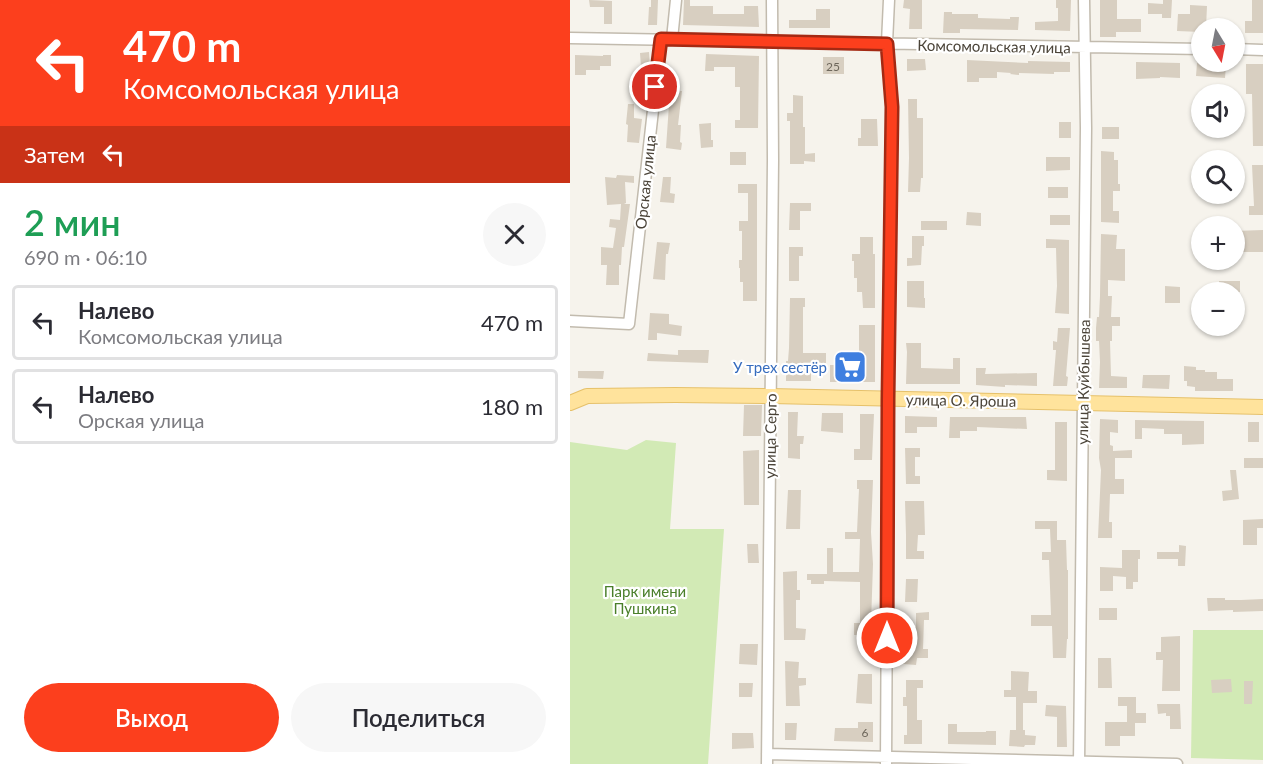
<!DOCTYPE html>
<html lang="ru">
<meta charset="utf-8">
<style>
:root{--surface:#fff;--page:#f7f7f7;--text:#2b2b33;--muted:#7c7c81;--line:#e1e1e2;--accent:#fc3f1d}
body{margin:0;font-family:Lato,sans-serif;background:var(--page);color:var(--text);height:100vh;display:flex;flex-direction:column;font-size:22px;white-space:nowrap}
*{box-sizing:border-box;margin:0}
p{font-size:20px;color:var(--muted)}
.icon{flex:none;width:33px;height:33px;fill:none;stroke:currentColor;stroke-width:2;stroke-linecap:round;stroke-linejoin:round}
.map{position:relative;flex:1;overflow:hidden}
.side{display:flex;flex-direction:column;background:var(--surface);width:570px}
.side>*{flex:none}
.hud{background:#fc3f1d;color:#fff;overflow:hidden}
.needle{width:39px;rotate:170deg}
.buttons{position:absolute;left:621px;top:18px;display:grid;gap:12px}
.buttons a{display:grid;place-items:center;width:54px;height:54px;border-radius:50%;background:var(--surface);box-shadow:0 2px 4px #0004;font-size:30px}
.pin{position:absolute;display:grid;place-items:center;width:51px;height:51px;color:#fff;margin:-26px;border:3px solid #fff;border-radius:50%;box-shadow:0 2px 6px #0007}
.me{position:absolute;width:66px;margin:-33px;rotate:0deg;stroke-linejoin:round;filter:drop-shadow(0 0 4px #0008)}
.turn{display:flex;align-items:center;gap:21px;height:126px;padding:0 24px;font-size:27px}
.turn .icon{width:78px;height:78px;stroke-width:2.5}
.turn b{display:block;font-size:42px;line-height:51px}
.then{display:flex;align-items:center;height:57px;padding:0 24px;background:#0003;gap:12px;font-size:22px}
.round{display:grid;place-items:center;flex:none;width:63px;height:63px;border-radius:32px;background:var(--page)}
.head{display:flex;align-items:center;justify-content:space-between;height:102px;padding:0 24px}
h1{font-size:36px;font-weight:600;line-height:45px;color:#1e9e55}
.cta{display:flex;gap:12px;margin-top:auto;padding:12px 24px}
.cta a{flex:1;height:69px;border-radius:36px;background:var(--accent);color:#fff;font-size:24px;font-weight:600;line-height:69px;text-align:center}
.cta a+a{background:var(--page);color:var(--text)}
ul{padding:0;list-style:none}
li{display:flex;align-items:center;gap:18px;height:75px;margin:0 12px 9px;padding:0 12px;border:3px solid var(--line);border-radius:6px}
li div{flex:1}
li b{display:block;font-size:22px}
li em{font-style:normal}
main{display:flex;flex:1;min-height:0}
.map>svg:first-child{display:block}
.green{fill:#d2eab5}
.building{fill:#d8cfc1}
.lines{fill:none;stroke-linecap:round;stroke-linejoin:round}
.minor-casing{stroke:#c2bbae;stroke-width:13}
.major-casing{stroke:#e6c16a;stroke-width:16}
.minor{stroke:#fff;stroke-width:10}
.major{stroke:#ffe39c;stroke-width:14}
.route-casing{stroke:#a42913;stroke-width:15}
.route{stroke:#fc3f1d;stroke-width:10}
.labels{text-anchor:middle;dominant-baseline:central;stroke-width:4.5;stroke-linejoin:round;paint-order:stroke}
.number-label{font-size:12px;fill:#6e675b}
.street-label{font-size:15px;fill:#4b4439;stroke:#fff}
.shop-label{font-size:15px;fill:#366cbe;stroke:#fff;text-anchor:end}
.park-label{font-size:15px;fill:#4a7f2a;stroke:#fff}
</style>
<main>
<section class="side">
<div class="hud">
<div class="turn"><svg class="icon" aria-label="left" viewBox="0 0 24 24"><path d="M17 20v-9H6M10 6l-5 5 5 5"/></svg><div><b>470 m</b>Комсомольская улица</div></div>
<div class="then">Затем<svg class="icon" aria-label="left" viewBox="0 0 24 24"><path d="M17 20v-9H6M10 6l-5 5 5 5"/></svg></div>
</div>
<div class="head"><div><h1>2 мин</h1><p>690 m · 06:10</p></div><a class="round"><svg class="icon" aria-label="close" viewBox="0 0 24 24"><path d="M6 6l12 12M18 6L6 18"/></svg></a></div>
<ul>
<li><svg class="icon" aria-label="left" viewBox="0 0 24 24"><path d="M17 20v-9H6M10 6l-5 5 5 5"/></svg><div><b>Налево</b><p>Комсомольская улица</p></div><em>470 m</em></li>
<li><svg class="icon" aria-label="left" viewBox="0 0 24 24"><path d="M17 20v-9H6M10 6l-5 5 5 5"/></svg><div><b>Налево</b><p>Орская улица</p></div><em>180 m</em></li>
</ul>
<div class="cta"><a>Выход</a><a>Поделиться</a></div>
</section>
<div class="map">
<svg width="693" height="764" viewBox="0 0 693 764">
<rect width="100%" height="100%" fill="#f6f3ec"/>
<path class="green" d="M76,440l30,3 -6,86h54l-16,235h-138v-322l57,8z
M623,630h70v130l-72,-2z"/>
<path class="building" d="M19,0l23,1v23h-8v-17h-14z
M81,0h7l-1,25h-9l1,-18h2z
M114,0h6v6h23v8h31v-8h14l1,21 -76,-2z
M334,0h18v29h-13l1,-20 -7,-1z
M486,0h15l-1,31 -35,-1v-8l23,-1v-13h-2z
M530,0h17v19h24v13h-25v5h-16z
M593,0h9l-1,18h-9v-4h-14v-11l15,1z
M682,0h11v33h-18v-12h7z
M620,5l17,1 -1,22h-5v4l-24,-1 1,-17h12z
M246,9h14v19h-41v-8h27z
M374,12h8v2h26v4l32,1v-2h9l-1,13 -58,-1v4h-17z
M79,52l1,14h-2v16h-6l-2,-29z
M136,54l53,2 -1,72h-23v-8h5v-33h-5v-20h-21v4h-9z
M5,55l28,1v-1h8v11h-11v4h-14v5h-11z
M253,57h21v17h-21z
M337,59h18l1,11 -19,1z
M397,60l61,3v-2l42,1v10h-16v2l-35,-1v2l-9,-1 1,-1 -14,-1v6h-18v4h-12z
M566,62l44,1v15l-20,-1v1l-24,1z
M627,63l29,2 -1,13 -29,-2z
M676,64h17v82h-10l-1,-52h-6z
M100,90l12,1 -4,34h3l-1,17 2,1 -1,7 -15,-2z
M223,95l10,1v31h2v27l10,-1v9l-11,-1v3h-14v-43h-3v-8h6z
M338,99h9v19h6v60h-2l-1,14h-12l1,-34z
M58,104h6v14l8,1 -3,24 -12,-1 1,-17 -2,-1z
M291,119h16l1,27h-20v-8h3z
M489,122h12v16h-12z
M141,123v17h2v7l-12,1 -2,-24z
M532,127h17v12h-17z
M531,151l13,1v8h4v24h2v7h-7v20h6v12l-18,-1z
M160,152h16v13h-16z
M476,157h24v13l-24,1z
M682,165h11v50h-14v-9h5z
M47,175l17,1v7l-9,-1 1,21 -2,1h6l-6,43h-2l-1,18h-2v20h-13l1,-20h-6v-18l12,1 3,-20 -7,-1 1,-8 10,1 1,-16 -14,1 -2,-28 11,1z
M93,177h8l-1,16 5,1 -1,9 -14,-1z
M168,184h19v117h-14v-19h-3v-14h-1v-8h3v-29h-3v-10h9v-28h-10z
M478,187h20v11h-20z
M220,203h21v8h-11v19h-11z
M397,212l14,1v13l-15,-1z
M480,215h20v10h-20z
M351,221h26v9h-26z
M693,230v22h-29v-21z
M531,234l16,1 -1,14h9v32l-17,-1v16h4l-1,21h9v9h-8v15h-2l1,35 16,1v11h-28l1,-26 -1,-21h-3v-13l1,-11h2l1,-21z
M342,236h12v10h-2l-1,19 -14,1v-8h5z
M290,237h13v17h2v54h-12l-1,-16h-5v-14h-3v-17h-2v-7h8z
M476,239l23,1v74l-14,-1 2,-27 -1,-38h-10z
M87,242l13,1 -2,11h-2l-1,26 -12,-1z
M219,247h14v9h-4v25h-10z
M337,281h17v17h1v10l-18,-1z
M649,281h21v11h-21z
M595,286l15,1v16h-15z
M220,298h15v9h-2v46h23v10l-15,1v17h-25v-20h2l1,-13z
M80,313l19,1v10l13,2 -1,10 -24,-3v7h-9z
M289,325h16v57h-45v-17h15v-12h14z
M488,328h12l-4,48 2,1 -1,9h-14l3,-36h-3v-9l4,1z
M336,343h15v25l32,1v-11h7v26h-54l1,-32z
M108,350h31l-1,13 -61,-2 1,-8 30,2z
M614,366l12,1v3h9v2h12v7h16v12h-38v-4l-8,-1v-5h-3z
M406,368h10l-1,6 52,-1v13l-32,-1v2l-29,-2z
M8,371h26l-1,8 -25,-1z
M573,375h27l-1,14 -27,-1z
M174,405h18l-1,31h-18z
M218,412h10l-1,24h7l-1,8h-3v15l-12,-1z
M252,413h21v20l-22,-2z
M290,414h14l-2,46h-18v-11h6z
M335,416l32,1v10h-20v6h-12z
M380,417h76l1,12 -50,-2v4h-17v7h-11z
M530,419l18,1v13l-8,-1v13l3,1v5l19,-1v8h-17v21h9v15h-14l-1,28h3v16h-14l3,-68 -2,-12z
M565,420l69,1v23l-22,1v-11h-18v-5l-22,-1v11h-7z
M485,422h12v59l-20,-1v-10h8z
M678,422h11v20h-11z
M335,448h15v9h-5v19h5v8h-14z
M189,450v55h-15l-1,-54z
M674,458h19v10h-19z
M660,470h6l3,29 -16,2 -1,-10 10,-1z
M287,480h16l-2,52 2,32 -2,59 1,12h-18v-12h6v-41l-36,-1v3h-13v-4h-4v-6h20v-26h6v24h26l1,-33h-15v-7h12l2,-43h-2z
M218,490h13l-1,39h-14z
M335,501h19l1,34h-7l-1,16h7v8h-18v-24z
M693,519v9h-6v17h-14v-25z
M465,521h22v19h9l1,30h1v69h-1l-1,19h-13l-1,-32h-21v-11h20l-2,-55h-7v-8h9l-1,-23h-15z
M177,544h11l1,19h-11z
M609,545l7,1 -1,20h-7v-7h-21v-7h22z
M552,550h18v9h-2v23h-5v7h-7v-12l-13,-1v15h-13v-24l22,1z
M227,571v19h3v10h-4v28l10,1 -1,11h-21l-1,-68z
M336,579h12l-1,23h-12z
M637,598h18v2h16l22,-1v12l-30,1v-2l-25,1z
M529,608h18v12h-18z
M359,612v8h-5l-1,29h5v9h-11l-1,7 -13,-1 1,-38 12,1v-14z
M610,636v55h-18l1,-31h-7v-8h5v-15z
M170,644h18l-1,21 -18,-1z
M528,658h13l1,30h-14z
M215,661l14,1 -1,16h8v7l-7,1 1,20h-14z
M441,671l18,1 -1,19h9v12h-14v27h2v5l11,1 -1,9h-10l-1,2 -15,-1 1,-16h6v-33h-12v-7h7z
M288,674h14v30l-16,-1z
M661,679l1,13 -20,1 -1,-13z
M336,680h17v8h-6v32h5v24h-18v-9h3v-29h-4v-9h3z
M674,681h9l-1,23h-8z
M169,683h14l-1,14h-13z
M548,697h18v16h10v10h-11v13h-15v10h-15v-24h22v-16h-9z
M587,704h23l1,25h-11v-13h-4v-3l-8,1z
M476,705l20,1 1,41h-10v-30l-12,-1z
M288,722h15v20l-39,-1 1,-13h23z
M215,723h12l-1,17h-11z
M378,724h9v8h29v-1h10v14l-48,-1z
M162,733h21l1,15 -22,1z"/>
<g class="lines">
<g class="minor-casing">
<path id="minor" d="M0,38l632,11
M102,39l4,-39
M664,49l29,1
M0,321l59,3 32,-285
M197,754l410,10
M197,764l6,-604 -1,-160
M316,764l2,-365 4,-292 -5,-64 2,-43
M509,764l7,-636 -2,-128"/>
</g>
<g class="major-casing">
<path id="major" d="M0,403l17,-7 88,-1 96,1 492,11"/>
</g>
<use href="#minor" class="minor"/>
<use href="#major" class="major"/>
</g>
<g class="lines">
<g class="route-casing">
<path id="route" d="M85,87l6,-48 226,5 5,63 -4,292 -1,239"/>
</g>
<use href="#route" class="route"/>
</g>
<defs>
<g id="supermarket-square" transform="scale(1.725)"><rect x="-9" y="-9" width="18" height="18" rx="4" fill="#3f7fe0" stroke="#fff"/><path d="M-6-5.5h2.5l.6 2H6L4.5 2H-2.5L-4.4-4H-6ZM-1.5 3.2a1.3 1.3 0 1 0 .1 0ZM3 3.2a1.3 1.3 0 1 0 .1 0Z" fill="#fff"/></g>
</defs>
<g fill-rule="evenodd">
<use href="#supermarket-square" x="280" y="367"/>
</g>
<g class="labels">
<g class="number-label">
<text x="263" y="66">25</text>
<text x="295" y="732">6</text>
</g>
<g class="street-label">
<text transform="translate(424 46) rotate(1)">Комсомольская улица</text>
<text transform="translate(75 182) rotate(-84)">Орская улица</text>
<text transform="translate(513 382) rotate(-89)">улица Куйбышева</text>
<text transform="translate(391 400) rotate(1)">улица О. Яроша</text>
<text transform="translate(200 436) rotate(-89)">улица Серго</text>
</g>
<g class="shop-label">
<text x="257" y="367">У трех сестёр</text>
</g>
<g class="park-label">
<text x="75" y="591">Парк имени<tspan x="75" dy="17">Пушкина</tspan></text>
</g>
</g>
</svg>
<div class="buttons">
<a><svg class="needle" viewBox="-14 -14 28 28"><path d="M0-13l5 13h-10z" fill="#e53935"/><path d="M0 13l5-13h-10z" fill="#7c7c81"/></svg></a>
<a><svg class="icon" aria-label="sound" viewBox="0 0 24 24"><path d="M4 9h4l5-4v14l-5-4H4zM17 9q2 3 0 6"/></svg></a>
<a><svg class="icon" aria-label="search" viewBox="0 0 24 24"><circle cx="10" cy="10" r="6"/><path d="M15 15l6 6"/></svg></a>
<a>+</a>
<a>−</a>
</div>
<div class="pin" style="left:85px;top:87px;background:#d93025"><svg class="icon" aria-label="arrive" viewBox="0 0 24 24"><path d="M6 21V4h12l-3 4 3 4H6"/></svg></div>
<svg class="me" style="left:317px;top:638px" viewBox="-20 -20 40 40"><circle r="17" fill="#fc3f1d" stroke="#fff" stroke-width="3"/><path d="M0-11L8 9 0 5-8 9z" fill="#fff"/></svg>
</div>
</main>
